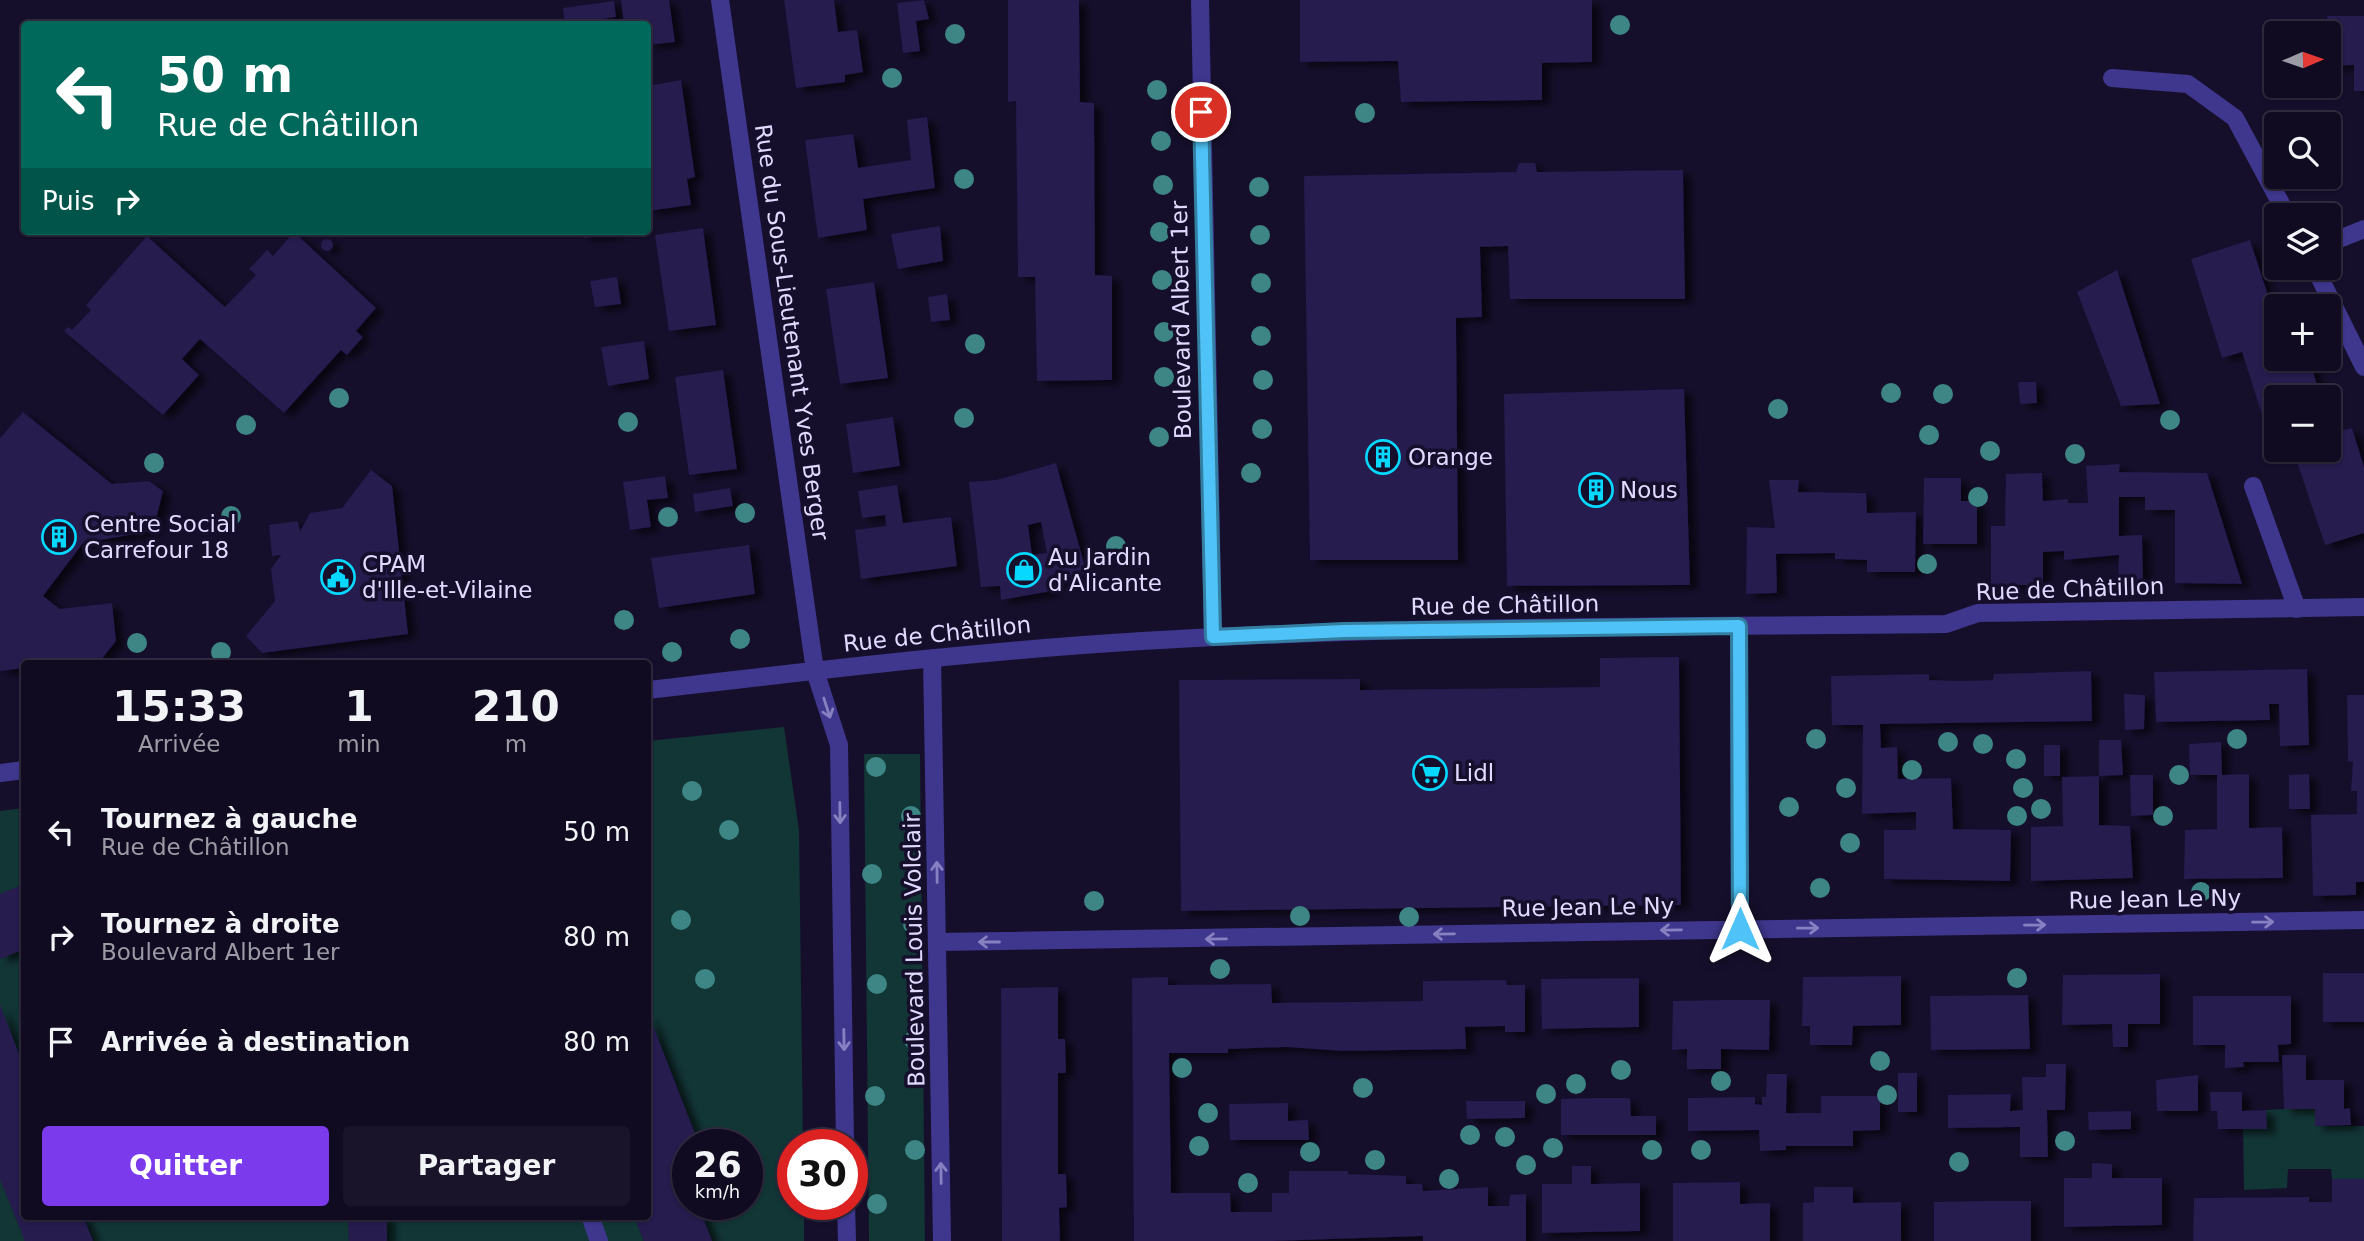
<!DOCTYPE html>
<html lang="fr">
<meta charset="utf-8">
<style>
:root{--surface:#100b21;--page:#19142a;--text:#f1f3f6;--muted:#9c9ba5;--line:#302b3f;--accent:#7c3aed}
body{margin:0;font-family:"DejaVu Sans",sans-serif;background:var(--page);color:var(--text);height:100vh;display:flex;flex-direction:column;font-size:26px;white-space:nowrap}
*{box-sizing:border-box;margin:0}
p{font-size:23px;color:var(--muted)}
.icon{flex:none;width:38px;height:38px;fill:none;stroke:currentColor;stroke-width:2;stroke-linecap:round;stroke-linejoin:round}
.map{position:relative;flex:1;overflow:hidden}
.details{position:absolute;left:21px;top:660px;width:630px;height:560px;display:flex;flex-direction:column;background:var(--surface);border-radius:7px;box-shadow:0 2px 5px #0004,0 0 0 2px var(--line)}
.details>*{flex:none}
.hud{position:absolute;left:21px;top:21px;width:630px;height:214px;border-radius:7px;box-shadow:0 2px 5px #0004,0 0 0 2px var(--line);background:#00695c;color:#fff;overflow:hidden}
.needle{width:46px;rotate:88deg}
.controls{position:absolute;left:2264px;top:21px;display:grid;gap:14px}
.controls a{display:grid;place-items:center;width:77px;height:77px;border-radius:7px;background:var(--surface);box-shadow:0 2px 5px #0004,0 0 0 2px var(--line);font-size:35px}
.speed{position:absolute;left:672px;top:1129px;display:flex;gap:14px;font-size:35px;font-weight:700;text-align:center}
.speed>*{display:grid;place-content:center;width:91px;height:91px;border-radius:50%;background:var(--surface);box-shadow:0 2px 5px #0004,0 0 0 2px var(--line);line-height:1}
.speed small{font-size:18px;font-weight:400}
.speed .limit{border:10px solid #d22;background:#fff;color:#111}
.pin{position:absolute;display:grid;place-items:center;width:60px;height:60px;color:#fff;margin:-30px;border:4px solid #fff;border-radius:50%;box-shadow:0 2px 7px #0007}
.me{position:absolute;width:77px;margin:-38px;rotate:0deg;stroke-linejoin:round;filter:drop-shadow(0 0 5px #0008)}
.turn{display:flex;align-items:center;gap:24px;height:147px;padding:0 21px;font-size:32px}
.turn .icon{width:91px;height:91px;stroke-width:2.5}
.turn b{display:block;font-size:49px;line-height:60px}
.then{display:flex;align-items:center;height:66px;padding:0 21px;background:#0003;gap:14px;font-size:26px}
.eta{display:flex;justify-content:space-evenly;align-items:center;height:119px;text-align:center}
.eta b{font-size:42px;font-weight:700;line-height:49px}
.primary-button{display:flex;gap:14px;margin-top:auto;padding:14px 21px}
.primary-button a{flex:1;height:80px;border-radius:7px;background:var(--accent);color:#fff;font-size:28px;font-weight:700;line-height:80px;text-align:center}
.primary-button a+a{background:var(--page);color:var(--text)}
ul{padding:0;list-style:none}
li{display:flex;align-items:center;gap:21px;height:105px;padding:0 21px}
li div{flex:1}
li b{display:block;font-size:26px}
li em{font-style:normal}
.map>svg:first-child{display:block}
.green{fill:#123536;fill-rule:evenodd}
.building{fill:#271a4e;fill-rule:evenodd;filter:url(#shadow)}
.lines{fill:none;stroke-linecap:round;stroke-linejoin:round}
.minor{stroke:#3f378e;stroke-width:18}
.tree{fill:#3d8685}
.oneway{stroke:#8780c1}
.route-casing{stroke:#337fa1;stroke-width:18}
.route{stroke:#4fc3f7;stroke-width:12}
.labels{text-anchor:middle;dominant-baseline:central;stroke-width:7;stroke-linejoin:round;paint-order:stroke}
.street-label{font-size:23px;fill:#e0daff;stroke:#160f2c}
.poi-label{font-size:23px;fill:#e0daff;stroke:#160f2c;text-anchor:start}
</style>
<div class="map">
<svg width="2364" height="1241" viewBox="0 0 2364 1241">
<defs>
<filter id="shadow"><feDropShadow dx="8" dy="4.5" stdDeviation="3.5" flood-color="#0009"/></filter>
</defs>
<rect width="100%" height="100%" fill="#160f2c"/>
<path class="green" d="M784,727l15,103 4,314h-10v60h11v37h-804v-430l24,-3v408h624v-475zM688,1144h59v60h-59z
M864,754h56l5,487h-56z
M2284,1109h31v17h49v53h-32l-1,-10h-43l-1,19 -43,2 -1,-61h23v-19z"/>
<path class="building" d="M621,0h48l6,42 -27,3v-21h-24z
M784,0h50l4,32 19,-2 6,42 -18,3v7l-49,6z
M924,0l5,19 -13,2 4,30 -17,2 -6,-50z
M1008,0h71l1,102 14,1 1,172 17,1v104l-75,1 -2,-104h-17l-2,-176 -8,1z
M1300,0h292v62l-50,1v37l-141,2 -3,-41 -98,1z
M614,1l2,16 -51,7 -2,-16z
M2327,16h37v75h-10v-26l-25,1z
M681,80l14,97 -8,2 4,26 -43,6v-125z
M927,117l8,71 -72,11 4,31 -49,8 -13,-98 48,-6 5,34 53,-8 -4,-40z
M1519,163h16l2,9 146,-2 2,129h-175l-2,-53 -28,1 2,70 -26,1 2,242h-148l-6,-384 212,-4z
M940,226l3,35 -45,8 -7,-35z
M703,228l13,97 -47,6 -14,-96z
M582,231h34l1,3 -33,4z
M294,232l82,76 -20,23 7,6 -16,18 -6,-5 -57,63 -84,-74 -18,20 17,16 -36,40 -99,-84 4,-4 4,3 19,-20 -5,-5 61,-69 78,71 31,-32 -7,-6 18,-19 6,6z
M321 245a6 6 0 1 1 12 0a6 6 0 1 1-12 0Z
M2250,240l27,83v36h32l12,38h-44v54l-3,1 -32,-100 -20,6 -31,-99z
M2117,270l43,134 -39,2 -44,-114z
M617,277l4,27 -26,3 -5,-26z
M874,282l14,96 -48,6 -14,-95z
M947,294l3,26 -19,2 -3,-25z
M644,341l5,38 -41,7 -7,-39z
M723,370l14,99 -48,6 -14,-98z
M2018,382h18l1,21 -17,1z
M1684,389l6,196 -183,1 -3,-192z
M23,412l89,72 37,-3 14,10 -10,40 -70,12 -40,53 17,13 52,-6 4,38 -15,19 -77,3v5l-24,3v-233z
M893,417l7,49 -47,7 -7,-49z
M2329,423l4,10 19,-5 12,39v66l-39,12 -32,-95h36z
M1056,463l31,111 -36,8 1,9 -51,9 -1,-14 -19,1 -12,-105 27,-2zM1041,522l6,31 -15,2 -4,-30z
M2120,464l-1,8 88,1 35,111 -67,-1v-73h-30v-13h-26v39l23,-1 1,48h-25l1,-28 -55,5v-9l-21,1v33h-52v-59h14l1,-52 36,-1 1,28 25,-2v4h20l-2,-37z
M371,470l21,16 16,148 -146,19 -16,-17 29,-35 -4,-32 10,-14 -9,1 -3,-31 29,-4 2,10 10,-18 32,-5z
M665,476l3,22 -21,2 4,27 -21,3 -7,-48z
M1924,478h37v23h16v43h-54z
M1769,480h30l-1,12 68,1 1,20 49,-1 -1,60h-48v-12l-32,-1v-6l-59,1 1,39 -31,1 1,-67 28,1z
M897,485l6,38 48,-6 6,49 -96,13 -6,-49 31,-4 -1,-11 -23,3 -4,-27z
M730,488l3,18 -38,6 -2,-18z
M749,545l6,49 -96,14 -8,-50z
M1679,657l2,248 -500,6 -2,-231 181,-1v11l240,-3v-29z
M2307,669l2,76 -29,1 -1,-42h-10l1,16 -114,2 -2,-50z
M2091,671l1,50 -212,3 1,24 16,-1 1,32 53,-1 2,51 58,1 -1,51 -126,-2v-49h32v-18l-54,2 1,-89h-31l-1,-49 98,-2v6l32,1 32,-1 1,-6z
M2124,694l21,1 -1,34 -19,1z
M2347,695h17v187h-8v13l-43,1 -2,-81 46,-1v-23h-6l2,-29 -5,-1z
M2099,740h22l2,35 -24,1v49l31,1 3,52 -102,3v-54l32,-1 -1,-49 37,-1z
M2221,742l1,33 27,-1v54l33,-1 1,51 -99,1 1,-49 32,-1v-54h-27l-1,-31z
M2044,745h16v31h-16z
M2309,774l1,35h-21v-34z
M2130,775h23v40l-22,1z
M24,884v65l-24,10v-65z
M2323,973h41v49h-41z
M2160,974v50h-32v23h-15l-1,-23 -50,1 1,-50z
M1901,976v49l-48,1 -1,19h-42v-19h-8l1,-49z
M1168,977v8l103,-1 1,19 151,-2v-20l83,-1 1,5h18v47h-20v-6l-40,1 1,22 -123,2 -56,-4 -59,2v4h-59l2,140h59l1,19h41v-19h17v-22h59v3l58,2v8h16l1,7 65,-4v19h21l1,-11 16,-1v47h-103v-5l-150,5h-139l-2,-263z
M1639,978v49l-97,2 -1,-50z
M1058,987v52h7l1,34h-8v101h8l1,33 -8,1 1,33h-58l-1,-253z
M2028,995l2,54 -99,1 -1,-54z
M2193,996h98v48l-13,1 1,17h-36l1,5 -19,1v-23h-32z
M1722,1000h48l-1,50 -48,-1v20h-34v-20l-15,1 1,-49z
M0,1005l24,62v149h59l10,25h-68l-25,-62z
M648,1013l51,131h-11v60h10l14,37h-68l-10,-25h14z
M2282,1055h24v25h38v29l6,-1 1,17 -36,1v-17h-31z
M2046,1064h20l-1,46h-18l1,47h-28v-30l-72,1v-33l63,-1 -1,17 13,-1 -1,-33h24z
M1898,1073h19v39h-19z
M1767,1074h20l-1,39h35v-17h59v34l-27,1v15h-67v4l-26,1 -1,-21 -71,1v-33l67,-1v7l7,1v-8h4z
M2198,1075v36h-41l-1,-31z
M2210,1092h32v19l24,-1 1,19h-49l-1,-18h-6z
M1592,1098h38l1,18h25v19h-95v-36z
M1466,1101h59v17l-58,1z
M1288,1103v18l20,-1 1,20h-79l-1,-36z
M2131,1111v18l-42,1 -1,-18z
M2092,1163l20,1v14h50v47l-98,2v-49h28z
M1572,1166h19v18l49,-1v48l-98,2v-49h30z
M2332,1179h32v62h-171l1,-43 115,-1v5h23z
M1740,1182v22l30,-1v38h-97v-58z
M1814,1187h39v16l48,-1v39h-98v-38l11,-1z
M1982,1201h49v40h-97v-39z
M348,1216h39v25h-38z"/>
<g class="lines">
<path class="minor" d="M720,0l95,671 24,74 6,399
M1200,0l13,637
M2112,78l76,6 47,34 52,97
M2329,243l35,-14
M2315,268l49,99
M2253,486l44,123
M1739,626l1,303
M932,658l10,583
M648,690c164,-19 329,-39 494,-49 268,-16 536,-14 804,-17l32,-11 386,-6
M0,773l24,-3
M938,942l1426,-22
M846,1204l1,37
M590,1216l9,25"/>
</g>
<g class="tree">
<circle cx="1620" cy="25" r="10"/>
<circle cx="955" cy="34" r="10"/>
<circle cx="892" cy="78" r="10"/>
<circle cx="1157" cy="90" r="10"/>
<circle cx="1365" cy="113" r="10"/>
<circle cx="1161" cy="141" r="10"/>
<circle cx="964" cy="179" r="10"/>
<circle cx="1163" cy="185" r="10"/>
<circle cx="1259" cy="187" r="10"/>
<circle cx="1160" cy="232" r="10"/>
<circle cx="1260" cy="235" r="10"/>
<circle cx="1162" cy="280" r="10"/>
<circle cx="1261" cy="283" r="10"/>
<circle cx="1164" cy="332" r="10"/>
<circle cx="1261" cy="336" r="10"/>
<circle cx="975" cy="344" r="10"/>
<circle cx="1164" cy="377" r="10"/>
<circle cx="1263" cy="380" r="10"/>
<circle cx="1891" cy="393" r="10"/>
<circle cx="1943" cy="394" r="10"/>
<circle cx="339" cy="398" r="10"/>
<circle cx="1778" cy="409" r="10"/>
<circle cx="964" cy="418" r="10"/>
<circle cx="2170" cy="420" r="10"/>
<circle cx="628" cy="422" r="10"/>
<circle cx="246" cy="425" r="10"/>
<circle cx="1262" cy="429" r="10"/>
<circle cx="1929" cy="435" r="10"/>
<circle cx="1159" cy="437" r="10"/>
<circle cx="1990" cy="451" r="10"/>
<circle cx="2075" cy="454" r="10"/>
<circle cx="154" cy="463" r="10"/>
<circle cx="1251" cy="473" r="10"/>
<circle cx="1978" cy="497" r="10"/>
<circle cx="745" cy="513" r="10"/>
<circle cx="231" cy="516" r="10"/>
<circle cx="668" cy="517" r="10"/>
<circle cx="1116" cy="546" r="10"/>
<circle cx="1927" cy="564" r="10"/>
<circle cx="624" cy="620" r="10"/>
<circle cx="740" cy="639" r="10"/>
<circle cx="137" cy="643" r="10"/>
<circle cx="221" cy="652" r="10"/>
<circle cx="672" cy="652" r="10"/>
<circle cx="1816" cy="739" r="10"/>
<circle cx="2237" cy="739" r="10"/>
<circle cx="1948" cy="742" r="10"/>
<circle cx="1983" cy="744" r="10"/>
<circle cx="2016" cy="759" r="10"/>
<circle cx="876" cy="767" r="10"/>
<circle cx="1912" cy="770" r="10"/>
<circle cx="2179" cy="775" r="10"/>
<circle cx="1846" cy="788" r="10"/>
<circle cx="2023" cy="788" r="10"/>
<circle cx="692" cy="791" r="10"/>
<circle cx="1789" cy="807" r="10"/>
<circle cx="2041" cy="809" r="10"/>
<circle cx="911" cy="816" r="10"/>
<circle cx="2017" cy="816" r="10"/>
<circle cx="2163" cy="816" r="10"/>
<circle cx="729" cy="830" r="10"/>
<circle cx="1850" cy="843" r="10"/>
<circle cx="872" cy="874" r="10"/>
<circle cx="1820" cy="888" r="10"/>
<circle cx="2201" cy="892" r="10"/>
<circle cx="1094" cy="901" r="10"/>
<circle cx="1300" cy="916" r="10"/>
<circle cx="1409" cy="917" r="10"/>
<circle cx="681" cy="920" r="10"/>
<circle cx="913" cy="924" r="10"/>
<circle cx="1220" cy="969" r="10"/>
<circle cx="2017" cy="978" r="10"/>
<circle cx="705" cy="979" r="10"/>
<circle cx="877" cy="984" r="10"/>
<circle cx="914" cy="1040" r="10"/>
<circle cx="1880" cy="1061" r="10"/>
<circle cx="1182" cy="1068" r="10"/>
<circle cx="1621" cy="1070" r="10"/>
<circle cx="1721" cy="1081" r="10"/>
<circle cx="1576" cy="1084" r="10"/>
<circle cx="1363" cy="1088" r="10"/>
<circle cx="1546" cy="1094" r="10"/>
<circle cx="1887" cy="1095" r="10"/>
<circle cx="875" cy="1096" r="10"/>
<circle cx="1208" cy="1113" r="10"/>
<circle cx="1470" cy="1135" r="10"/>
<circle cx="1505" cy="1137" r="10"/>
<circle cx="2065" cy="1141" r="10"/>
<circle cx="1199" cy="1146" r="10"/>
<circle cx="1553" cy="1148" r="10"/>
<circle cx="915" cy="1150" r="10"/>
<circle cx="1652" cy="1150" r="10"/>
<circle cx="1701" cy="1150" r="10"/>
<circle cx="1310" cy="1152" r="10"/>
<circle cx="1375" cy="1160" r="10"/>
<circle cx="1959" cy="1162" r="10"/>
<circle cx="1526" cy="1165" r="10"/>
<circle cx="1449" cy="1179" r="10"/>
<circle cx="1248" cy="1183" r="10"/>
<circle cx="877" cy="1204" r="10"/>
</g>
<defs><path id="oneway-shaft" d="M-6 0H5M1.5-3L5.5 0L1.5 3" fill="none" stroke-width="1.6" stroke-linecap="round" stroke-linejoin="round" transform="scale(1.75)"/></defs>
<g class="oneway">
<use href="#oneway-shaft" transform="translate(827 708) rotate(72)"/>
<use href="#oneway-shaft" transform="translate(840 813) rotate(89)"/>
<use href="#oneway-shaft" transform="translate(937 872) rotate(-91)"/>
<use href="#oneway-shaft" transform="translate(2263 922) rotate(-1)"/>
<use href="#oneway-shaft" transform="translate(2035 925) rotate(-1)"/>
<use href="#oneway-shaft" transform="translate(1808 928) rotate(-1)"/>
<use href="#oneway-shaft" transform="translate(1671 930) rotate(179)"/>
<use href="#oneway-shaft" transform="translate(1444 934) rotate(179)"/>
<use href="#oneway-shaft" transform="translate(1216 939) rotate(179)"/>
<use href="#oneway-shaft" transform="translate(989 942) rotate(180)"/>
<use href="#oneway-shaft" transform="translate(844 1040) rotate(89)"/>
<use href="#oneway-shaft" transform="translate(941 1173) rotate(-91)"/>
</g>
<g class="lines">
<g class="route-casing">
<path id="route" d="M1201,112l12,525 131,-6 395,-5 1,303"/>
</g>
<use href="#route" class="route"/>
</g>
<defs>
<g id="building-ring" transform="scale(1.75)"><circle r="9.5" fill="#160f2c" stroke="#06d8ff" stroke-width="1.5"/><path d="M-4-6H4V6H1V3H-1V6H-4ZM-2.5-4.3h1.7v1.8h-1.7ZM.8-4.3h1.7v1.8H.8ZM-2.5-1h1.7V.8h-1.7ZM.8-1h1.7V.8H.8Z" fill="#06d8ff"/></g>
<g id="shop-ring" transform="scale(1.75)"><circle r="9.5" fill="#160f2c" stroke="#06d8ff" stroke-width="1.5"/><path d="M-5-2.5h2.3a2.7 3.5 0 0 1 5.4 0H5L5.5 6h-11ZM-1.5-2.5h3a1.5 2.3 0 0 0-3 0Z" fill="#06d8ff"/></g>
<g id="civic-ring" transform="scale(1.75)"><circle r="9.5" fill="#160f2c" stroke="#06d8ff" stroke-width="1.5"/><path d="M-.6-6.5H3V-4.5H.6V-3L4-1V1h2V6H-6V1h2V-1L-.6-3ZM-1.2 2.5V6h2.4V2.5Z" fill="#06d8ff"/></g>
<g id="supermarket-ring" transform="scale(1.75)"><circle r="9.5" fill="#160f2c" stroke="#06d8ff" stroke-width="1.5"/><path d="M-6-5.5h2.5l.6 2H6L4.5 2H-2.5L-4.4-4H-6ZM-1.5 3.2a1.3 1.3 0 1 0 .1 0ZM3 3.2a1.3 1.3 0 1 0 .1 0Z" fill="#06d8ff"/></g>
</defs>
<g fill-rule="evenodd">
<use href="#building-ring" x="1383" y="457"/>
<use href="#building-ring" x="1596" y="490"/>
<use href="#building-ring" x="59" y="537"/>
<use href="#shop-ring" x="1024" y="570"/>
<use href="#civic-ring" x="338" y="577"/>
<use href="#supermarket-ring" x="1430" y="773"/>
</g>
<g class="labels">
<g class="street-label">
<text transform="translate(1181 320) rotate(-91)">Boulevard Albert 1er</text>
<text transform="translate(792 332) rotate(82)">Rue du Sous-Lieutenant Yves Berger</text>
<text transform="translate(2070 589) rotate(-2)">Rue de Châtillon</text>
<text transform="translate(1505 605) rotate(-1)">Rue de Châtillon</text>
<text transform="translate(937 634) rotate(-6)">Rue de Châtillon</text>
<text transform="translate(2155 899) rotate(-1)">Rue Jean Le Ny</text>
<text transform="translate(1588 907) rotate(-1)">Rue Jean Le Ny</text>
<text transform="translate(914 950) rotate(-91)">Boulevard Louis Volclair</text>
</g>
<g class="poi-label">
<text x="1408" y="457">Orange</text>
<text x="1620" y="490">Nous</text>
<text x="84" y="524">Centre Social<tspan x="84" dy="26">Carrefour 18</tspan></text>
<text x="1048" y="557">Au Jardin<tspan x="1048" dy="26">d'Alicante</tspan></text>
<text x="362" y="564">CPAM<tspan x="362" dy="26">d'Ille-et-Vilaine</tspan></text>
<text x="1454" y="773">Lidl</text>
</g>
</g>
</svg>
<div class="controls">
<a><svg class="needle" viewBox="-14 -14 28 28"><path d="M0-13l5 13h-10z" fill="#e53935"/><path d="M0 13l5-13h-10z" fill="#9c9ba5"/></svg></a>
<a><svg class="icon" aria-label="search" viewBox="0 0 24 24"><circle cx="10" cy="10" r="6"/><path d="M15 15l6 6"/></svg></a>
<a><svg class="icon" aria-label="layers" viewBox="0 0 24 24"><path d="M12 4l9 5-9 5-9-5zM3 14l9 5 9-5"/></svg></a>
<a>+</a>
<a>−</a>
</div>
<div class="speed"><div>26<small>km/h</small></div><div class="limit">30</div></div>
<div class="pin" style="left:1201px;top:112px;background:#d93025"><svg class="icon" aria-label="arrive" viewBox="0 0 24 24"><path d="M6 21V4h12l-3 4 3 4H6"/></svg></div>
<svg class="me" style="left:1740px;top:929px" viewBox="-20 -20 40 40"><path d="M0-17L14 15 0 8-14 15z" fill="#4fc3f7" stroke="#fff" stroke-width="4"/></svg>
<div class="hud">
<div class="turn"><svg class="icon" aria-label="left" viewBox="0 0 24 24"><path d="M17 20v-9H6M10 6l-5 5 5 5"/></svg><div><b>50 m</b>Rue de Châtillon</div></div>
<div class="then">Puis<svg class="icon" aria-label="right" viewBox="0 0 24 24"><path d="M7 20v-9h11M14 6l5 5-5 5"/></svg></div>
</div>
<section class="details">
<div class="eta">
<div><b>15:33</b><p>Arrivée</p></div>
<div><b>1</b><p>min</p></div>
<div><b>210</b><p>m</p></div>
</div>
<ul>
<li><svg class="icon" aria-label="left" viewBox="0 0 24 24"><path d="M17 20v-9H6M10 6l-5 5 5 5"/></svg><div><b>Tournez à gauche</b><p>Rue de Châtillon</p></div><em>50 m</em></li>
<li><svg class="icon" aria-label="right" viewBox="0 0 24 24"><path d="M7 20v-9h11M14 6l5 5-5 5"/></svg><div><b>Tournez à droite</b><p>Boulevard Albert 1er</p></div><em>80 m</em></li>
<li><svg class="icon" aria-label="arrive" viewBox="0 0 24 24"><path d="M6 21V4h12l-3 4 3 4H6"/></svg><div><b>Arrivée à destination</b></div><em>80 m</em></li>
</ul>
<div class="primary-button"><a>Quitter</a><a>Partager</a></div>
</section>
</div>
